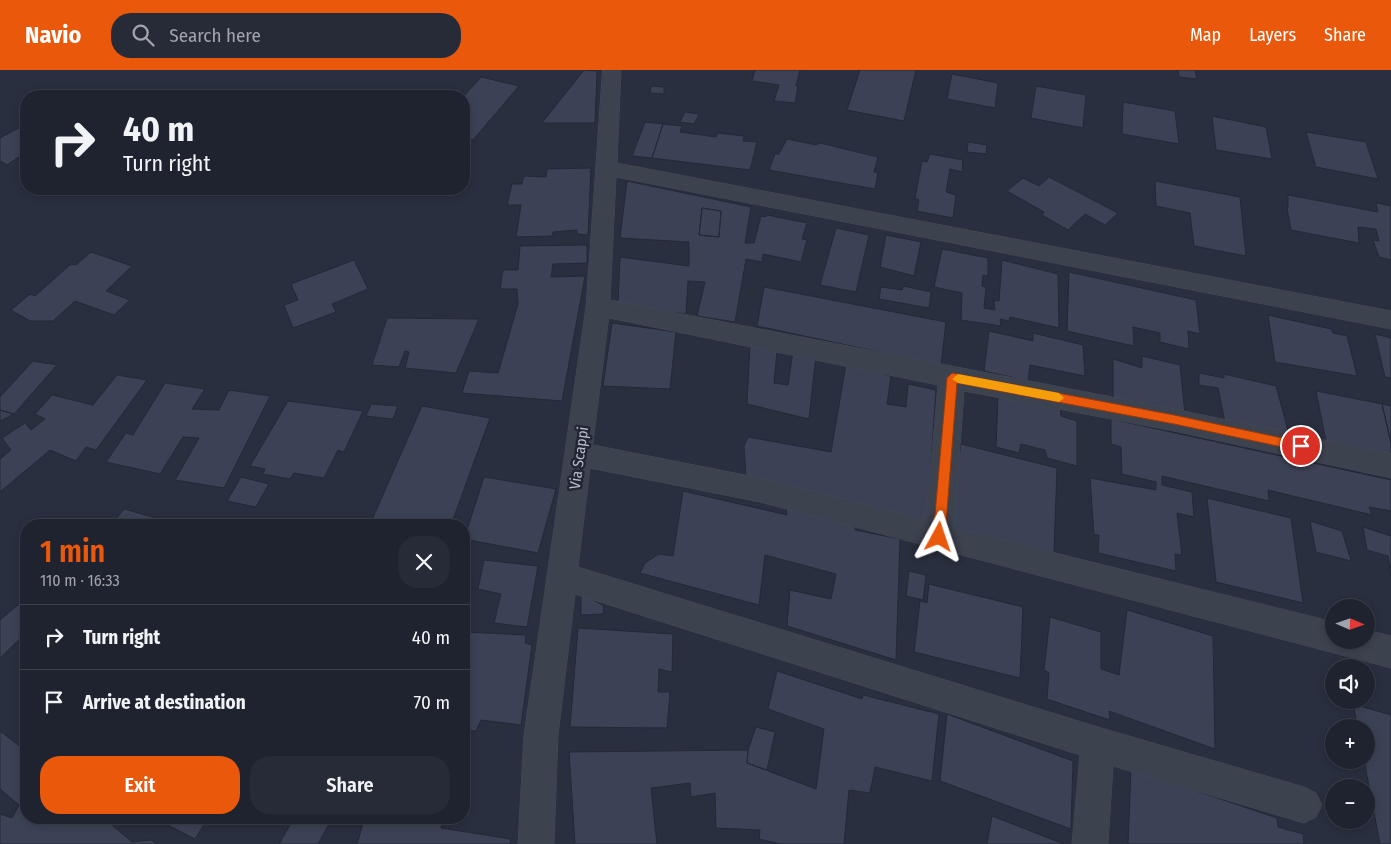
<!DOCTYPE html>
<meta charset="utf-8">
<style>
:root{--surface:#1f232f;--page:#272b37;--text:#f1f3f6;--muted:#a1a4aa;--line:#3c404b;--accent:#ea580c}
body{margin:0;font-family:"Fira Sans Condensed",sans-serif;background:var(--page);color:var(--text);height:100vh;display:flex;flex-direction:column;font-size:19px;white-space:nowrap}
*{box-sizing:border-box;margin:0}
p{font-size:16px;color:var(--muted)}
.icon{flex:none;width:28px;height:28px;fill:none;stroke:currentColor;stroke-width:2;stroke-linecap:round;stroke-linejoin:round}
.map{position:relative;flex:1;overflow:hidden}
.side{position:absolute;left:20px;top:449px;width:450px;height:305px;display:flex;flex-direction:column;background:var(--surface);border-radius:20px;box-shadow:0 2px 8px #0003,0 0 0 1px var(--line)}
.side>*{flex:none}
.top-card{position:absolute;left:20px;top:20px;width:450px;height:105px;border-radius:20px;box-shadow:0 2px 8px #0003,0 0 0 1px var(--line);background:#1f232f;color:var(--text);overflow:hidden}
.needle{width:32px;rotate:92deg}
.tools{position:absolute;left:1325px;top:529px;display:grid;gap:10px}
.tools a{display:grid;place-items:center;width:50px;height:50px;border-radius:50%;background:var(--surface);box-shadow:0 2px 8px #0003,0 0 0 1px var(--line);font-size:25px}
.pin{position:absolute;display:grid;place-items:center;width:42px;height:42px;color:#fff;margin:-21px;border:2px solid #fff;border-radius:50%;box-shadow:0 1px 5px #0007}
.me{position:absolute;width:55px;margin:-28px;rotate:5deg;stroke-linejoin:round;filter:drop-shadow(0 0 4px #0008)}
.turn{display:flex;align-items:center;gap:18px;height:105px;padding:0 20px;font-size:22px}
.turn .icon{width:65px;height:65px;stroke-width:2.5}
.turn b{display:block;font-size:35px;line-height:42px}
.round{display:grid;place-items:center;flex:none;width:52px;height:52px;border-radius:20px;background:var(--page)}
.overview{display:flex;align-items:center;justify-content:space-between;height:85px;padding:0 20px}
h1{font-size:30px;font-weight:600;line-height:38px;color:var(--accent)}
.primary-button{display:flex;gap:10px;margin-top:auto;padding:10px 20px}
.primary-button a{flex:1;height:58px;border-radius:20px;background:var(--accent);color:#fff;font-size:20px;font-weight:600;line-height:58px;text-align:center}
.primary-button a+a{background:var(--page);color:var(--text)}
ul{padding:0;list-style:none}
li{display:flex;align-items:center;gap:15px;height:65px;padding:0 20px;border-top:1px solid var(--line)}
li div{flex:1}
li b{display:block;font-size:19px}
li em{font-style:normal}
header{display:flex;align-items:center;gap:30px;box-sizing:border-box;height:70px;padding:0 25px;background:var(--accent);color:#fff}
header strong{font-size:24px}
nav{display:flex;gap:28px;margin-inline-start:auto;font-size:18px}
.search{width:350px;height:45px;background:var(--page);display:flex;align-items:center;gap:12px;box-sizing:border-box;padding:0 18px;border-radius:20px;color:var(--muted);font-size:19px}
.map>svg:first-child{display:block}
.building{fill:#3c4255;stroke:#242837;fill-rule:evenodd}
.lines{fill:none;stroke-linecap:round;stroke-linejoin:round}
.minor-casing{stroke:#474a59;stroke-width:1}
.minor{fill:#3d424f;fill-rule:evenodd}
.route{fill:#ea580c;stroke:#983908}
.slow{fill:#f59e0b}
.labels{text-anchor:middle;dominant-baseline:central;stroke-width:5;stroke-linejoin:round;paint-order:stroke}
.street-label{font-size:15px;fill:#babdca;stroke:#222635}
</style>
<header>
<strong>Navio</strong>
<div class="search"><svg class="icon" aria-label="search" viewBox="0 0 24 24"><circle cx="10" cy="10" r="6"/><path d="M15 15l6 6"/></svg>Search here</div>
<nav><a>Map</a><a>Layers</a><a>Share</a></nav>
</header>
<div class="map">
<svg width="1391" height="774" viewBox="0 0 1391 774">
<rect width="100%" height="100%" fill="#292f3f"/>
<path class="building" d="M584,0l13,1 -2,52h-53z
M755,0h45l-4,16h2l-3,17 -21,-2 5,-16 -27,-4z
M860,0h56l-12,51 -57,-11z
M1178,0h17l2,9 -18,-2z
M952,4l46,9 -3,25 -48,-9z
M481,7l38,9 -46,54 -9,-3v-41z
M651,16l13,1v7l-14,-1z
M1036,16l50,9 -3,33 -52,-10z
M1123,32l52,9 4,33 -57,-10z
M685,42l14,2 -5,10 -14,-2z
M1212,46l54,11 6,32 -56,-9z
M645,52l18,2 -11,34 -20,-2z
M26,54v28l-19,13 -7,-4v-23z
M663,54l19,2 -2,6 36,5 2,-4 26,3 -1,5 14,1 -7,28 -98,-12z
M1306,62l60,10 12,37 -62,-12z
M787,69l29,6 4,-2 58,14 -4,15 4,1 -3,16 -106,-19 6,-16h4z
M968,72l19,3 -1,9 -19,-2z
M930,84l33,6 -1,12 -12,-3 -4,23 10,3 -3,23 -36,-7 2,-11 -4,-2 7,-37 5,1z
M591,98l-3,67 -11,-1v-4l-24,2 -1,4 -36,1 5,-32h-14l5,-21h10l2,-8 22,1 1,-8z
M1049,107l69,36 -13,12 -20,-11 -17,16 -26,-15 2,-3 -37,-21 16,-13 16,8z
M627,111l124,26 -6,36h9l7,-27 5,1 1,-2 40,8 -5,16 5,1 -6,22 -38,-8 -1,8 -16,-3 -11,63 -38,-6 8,-34 -17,-1 -2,33 -68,-10 2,-47 69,9v-24l-69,-4zM702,138l19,3 -2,26 -20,-2z
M1155,111l85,16 6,59 -52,-10 -4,-33 -34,-7z
M1288,125l90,17 -2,-9 15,3v54l-12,-3 -6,-17 6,1 -3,-12 -18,-2 1,16 -68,-13 -4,-22h1z
M702,138l19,3 -2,26 -20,-2z
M836,158l33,7 -13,57 -36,-7z
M886,165l35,7 -7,34 -34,-9z
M587,175v18l-34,1 -2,13 34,-1 -23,125 -100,-8 7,-22 29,2 20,-69 -1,-15h-17l3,-19h15l2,-24z
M942,179l46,9v18l-5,-1 -1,11 4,1 -2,21 11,2 -1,-10 5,1 3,-41 56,14 1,54 -49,-11 -1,4 -9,-2 1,7 -40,-6 1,-27 -28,-6z
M91,182l41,14 -26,25 24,9 -16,15 -39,-14 -22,20h-23l-19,-11 19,-16 5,2 36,-32 5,1z
M354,190l14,29 -36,15 4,8 -43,16 -9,-23 14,-5 -7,-16z
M1069,202l127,28 4,34 -12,-3 1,18 -29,-7v-9l-27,-6 1,19 -67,-15z
M903,216l28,6 -2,16 -50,-9 2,-12 21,3z
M764,217l182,35 -5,43 -184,-39z
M1268,245l63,14 2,4 14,3 10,40 -82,-14z
M387,248l92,1 -23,54 -51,-5 4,-16 -4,-1 -6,16 -27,-2z
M612,253l64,9 -6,57 -67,-3z
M989,261l44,10v-8l50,12 2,31 -55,-11 -2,16 -44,-10z
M1375,264l16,4v40l-6,-1z
M750,275l27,6 -3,32 14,2 5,-34 23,4 -7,64 -62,-15z
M1142,286l38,9 5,49 -72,-16v-39l29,9z
M33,291l24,4 -43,49 -14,-4v-13z
M846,294l45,12 -4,28 19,3 2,-23 28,6 -9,131 -181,-41 -2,-34 4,-9 83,15z
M1199,303l25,5v-4l52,12 13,48 -64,-12 -7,-34 -19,-3z
M117,305l30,5 -51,70 -10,-3 -10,14 -26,-11 -50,42v-33l11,-9 -9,-12 23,-15 6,7 14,-11 -10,-5 17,-19 41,10z
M165,313l40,6 -13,20 27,1 10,-20 41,6 -46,92 -49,-8 24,-42 -16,-1 -23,37 -54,-12 20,-29 7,2z
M1316,321l66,13 9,39v12l-65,-14z
M998,326l62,13 1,7 16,5v45l-30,-8 -2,-8 -24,-6 -2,9 -23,-6z
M288,331l75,10 -19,41 -6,-2 -14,28 -30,-5 -4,6 -27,-5 2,-5 -15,-3z
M371,334l27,2 -5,13 -27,-3z
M1382,334l9,2v37z
M422,336l68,12 -39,107h-62l-18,-3z
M0,340l14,4 -14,7z
M1111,349l280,61v31l-22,-4 3,8 -104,-25 1,11 -107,-25v9l30,7 2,25 -17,-4 5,42 -7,-1 1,17 -78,-18 1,-18h-5l-4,-57 66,12v-8l-34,-8 -1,-27 -10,-3z
M961,374l96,24 -3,85 -105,-24z
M241,407l28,7 -13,23 -29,-6z
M484,407l72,12 -18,64 -74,-14z
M683,421l104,24 -1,-7 69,17v5l45,9 -4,121 -109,-34 3,-36 41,9 5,-25 -71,-19 -6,50 -119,-32 5,-10 14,-9 14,2z
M1207,428l84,20 12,85 -87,-21z
M124,439l57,16h-70z
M1310,451l32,10 9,30 -35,-9z
M1363,457l28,9v40l-3,-20 -21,-6z
M484,490l54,6 -11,61 -33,-4 7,-29 -23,-5z
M909,501l17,4 -3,25 -17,-4z
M929,514l94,23 -3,71 -106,-26 6,-51 7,2z
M581,523l23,13 -1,8 -22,1z
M26,528v35l-26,25v-38z
M1127,540l86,26 2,113 -106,-38 1,9 -63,-21 2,-26 -5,-3 6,-53 51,15v37l18,6z
M578,558l95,6 -1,38 -13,-3 -1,23h12l-3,36 -97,-1z
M466,562l60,3 -1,8 7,2 -11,80 -40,-5 -5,11 -12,-1v-85z
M777,601l85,28 1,-4 76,19 -7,67 -57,-14 -5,26 -21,-3 -5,54h-63l-22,-5 1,-9 -44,-2 -1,-35 -24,4 -1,-14 -39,5 6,56h-82l-6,-92 179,-2 -1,13 69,26 8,-60 -56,-20z
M1353,634l38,11v129h-11l-16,-84h2v-32h-8z
M947,644l126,47 -2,68 -131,-48z
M756,657l19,5 -8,38 -20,-7 1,-13z
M0,661l26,20v67h78l28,24 19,-2 6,4h-157v-30l12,4 7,-13 -19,-16z
M1131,699l146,49 1,9 25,7 1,10h-176z
M992,746l72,28h-77z
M154,748h54l-13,21z
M294,748h30l7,2 -13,24h-39z
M395,748h48l-2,10 70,11 -1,5h-153l7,-24 30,3z"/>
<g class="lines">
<g class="minor-casing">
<path id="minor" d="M603,0h18l-4,93 774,148v18l-775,-152 -6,123 564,109 217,45v24l-217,-47 -210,-40 -10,137 380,94v18h32v-10l25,6v32l-631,-166 -170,-34 -12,99 520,160 206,60 12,6 6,12 -6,12 -12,6 -191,-57 -5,78h-36l8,-89 -505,-161 -17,141 -4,109h-36l6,-109 62,-428zM609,248l329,67 -12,135 -166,-42 -167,-33z"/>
</g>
<use href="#minor" class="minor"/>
</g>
<path class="route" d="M952,303l222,42 127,27 4,1 1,3 -1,4 -4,1 -127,-27 -217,-41 -12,154 -1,4 -5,2 -4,-2 -2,-4 14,-159z"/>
<path class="slow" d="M958,304l101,19 5,5 -5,4 -101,-19 -6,-4z"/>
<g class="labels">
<g class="street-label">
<text transform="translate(579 388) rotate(-82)">Via Scappi</text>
</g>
</g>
</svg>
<div class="tools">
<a><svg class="needle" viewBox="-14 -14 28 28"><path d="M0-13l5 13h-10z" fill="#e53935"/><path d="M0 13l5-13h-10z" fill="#a1a4aa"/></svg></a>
<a><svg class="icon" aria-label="sound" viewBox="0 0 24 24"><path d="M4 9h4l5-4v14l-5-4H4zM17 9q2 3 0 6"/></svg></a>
<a>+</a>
<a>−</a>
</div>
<div class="pin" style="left:1301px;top:376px;background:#d93025"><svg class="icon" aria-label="arrive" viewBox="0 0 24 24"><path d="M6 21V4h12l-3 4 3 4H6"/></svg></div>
<svg class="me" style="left:939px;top:467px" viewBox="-20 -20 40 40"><path d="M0-17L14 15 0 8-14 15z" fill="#ea580c" stroke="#fff" stroke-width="4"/></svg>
<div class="top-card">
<div class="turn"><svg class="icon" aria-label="right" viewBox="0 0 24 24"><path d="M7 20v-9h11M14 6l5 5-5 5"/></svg><div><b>40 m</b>Turn right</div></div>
</div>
<section class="side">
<div class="overview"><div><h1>1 min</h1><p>110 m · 16:33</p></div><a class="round"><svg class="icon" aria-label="close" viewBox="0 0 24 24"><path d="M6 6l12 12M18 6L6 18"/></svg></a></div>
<ul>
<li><svg class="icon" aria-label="right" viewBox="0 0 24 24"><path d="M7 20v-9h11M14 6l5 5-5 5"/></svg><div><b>Turn right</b></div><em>40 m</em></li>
<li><svg class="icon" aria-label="arrive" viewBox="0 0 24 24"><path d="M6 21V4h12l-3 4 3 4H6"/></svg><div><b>Arrive at destination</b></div><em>70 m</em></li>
</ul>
<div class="primary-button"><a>Exit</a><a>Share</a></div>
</section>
</div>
